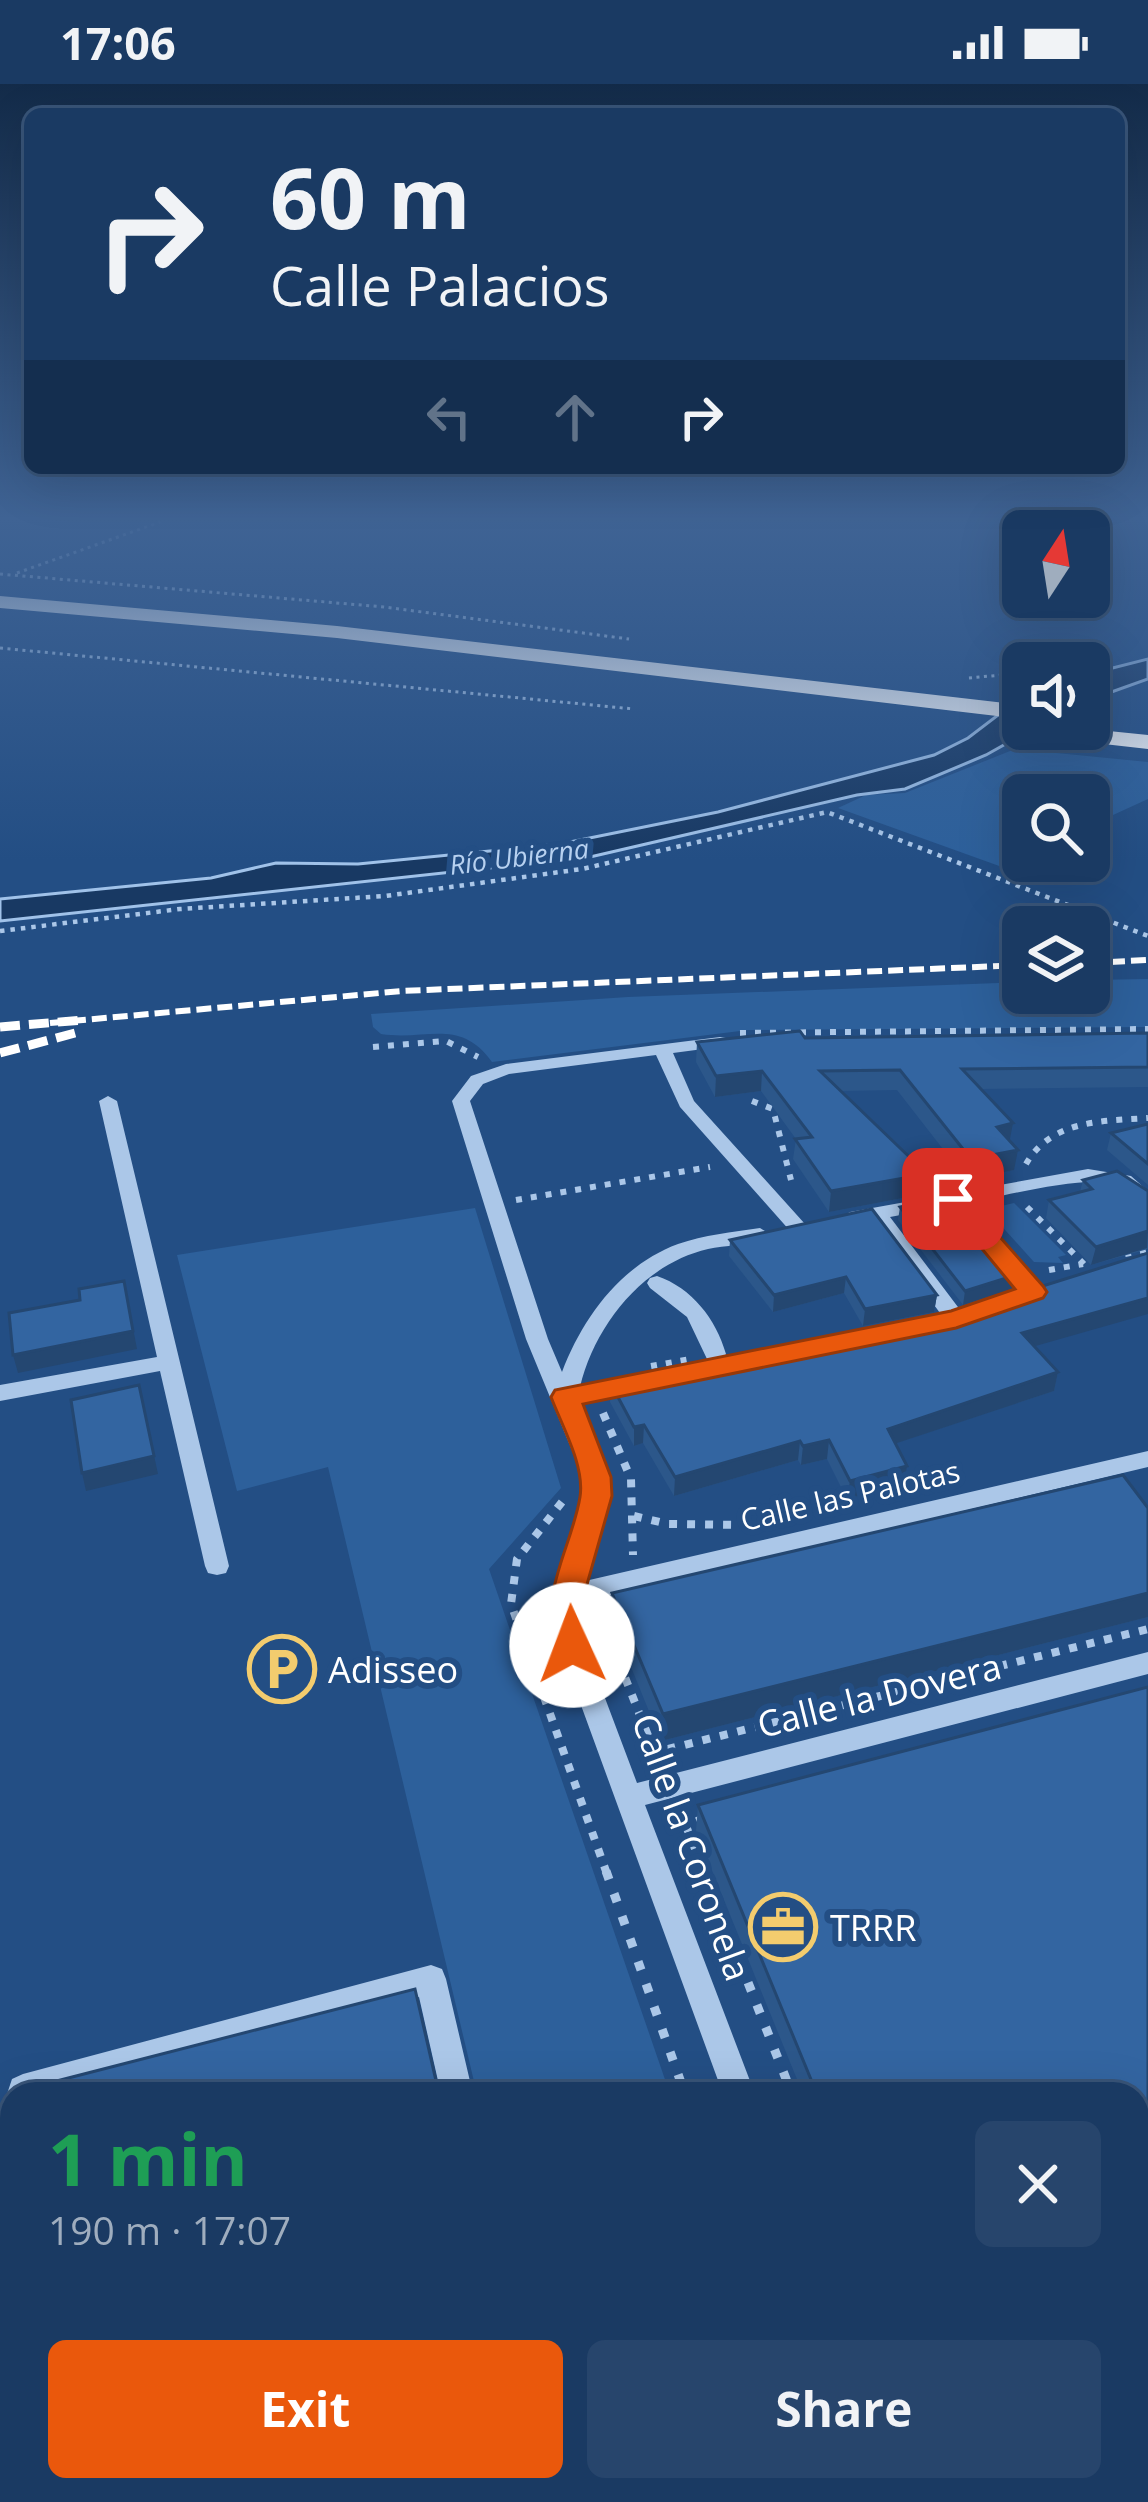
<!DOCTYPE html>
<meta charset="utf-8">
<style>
:root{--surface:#1a3a63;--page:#27456c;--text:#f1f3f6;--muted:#9fadbe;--line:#385478;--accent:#ea580c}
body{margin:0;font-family:"Open Sans",sans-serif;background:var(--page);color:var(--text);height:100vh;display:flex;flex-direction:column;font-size:45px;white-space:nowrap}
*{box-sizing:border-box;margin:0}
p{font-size:39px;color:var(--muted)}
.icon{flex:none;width:66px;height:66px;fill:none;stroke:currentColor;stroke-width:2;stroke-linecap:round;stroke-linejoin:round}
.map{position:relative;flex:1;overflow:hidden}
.details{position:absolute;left:0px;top:1998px;width:1149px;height:420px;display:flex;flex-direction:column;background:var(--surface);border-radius:36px 36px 0 0;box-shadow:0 12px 48px #0002,0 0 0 3px var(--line)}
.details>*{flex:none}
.top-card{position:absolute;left:24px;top:24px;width:1101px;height:366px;border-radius:18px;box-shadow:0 12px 48px #0002,0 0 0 3px var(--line);background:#1a3a63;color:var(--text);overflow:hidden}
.needle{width:78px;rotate:12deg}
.controls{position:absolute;left:1002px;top:426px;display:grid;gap:24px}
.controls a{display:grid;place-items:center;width:108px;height:108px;border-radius:18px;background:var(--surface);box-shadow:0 12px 48px #0002,0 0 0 3px var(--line);font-size:60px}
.pin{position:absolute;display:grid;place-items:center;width:102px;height:102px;color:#fff;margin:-51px;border-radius:24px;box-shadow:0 6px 18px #0006}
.me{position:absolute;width:132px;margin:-66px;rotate:358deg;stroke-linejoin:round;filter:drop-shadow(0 0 9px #0008)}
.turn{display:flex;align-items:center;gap:42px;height:252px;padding:0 48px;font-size:54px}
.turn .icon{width:156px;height:156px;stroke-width:2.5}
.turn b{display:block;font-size:84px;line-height:102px}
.lanes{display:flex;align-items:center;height:114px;padding:0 48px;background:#0003;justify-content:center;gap:60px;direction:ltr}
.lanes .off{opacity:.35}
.round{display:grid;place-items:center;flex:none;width:126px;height:126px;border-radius:18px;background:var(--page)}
.headline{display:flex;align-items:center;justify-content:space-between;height:204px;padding:0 48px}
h1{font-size:72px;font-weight:700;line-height:90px;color:#1e9e55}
.cta{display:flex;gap:24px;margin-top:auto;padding:24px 48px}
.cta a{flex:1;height:138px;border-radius:18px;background:var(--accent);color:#fff;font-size:48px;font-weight:700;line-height:138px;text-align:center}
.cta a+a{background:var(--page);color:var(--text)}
.status{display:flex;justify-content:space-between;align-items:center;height:84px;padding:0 60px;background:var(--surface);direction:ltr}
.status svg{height:33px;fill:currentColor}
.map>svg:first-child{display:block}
.green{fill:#2d609b}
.water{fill:#183963;stroke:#a0c2e9;stroke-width:3}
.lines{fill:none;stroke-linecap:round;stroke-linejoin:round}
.path-far4{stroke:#abc7e8;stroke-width:3;stroke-dasharray:3 4.5;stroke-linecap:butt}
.path-far3{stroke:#abc7e8;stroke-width:4.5;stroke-dasharray:4.5 6;stroke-linecap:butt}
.path-far2{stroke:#abc7e8;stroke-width:6;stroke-dasharray:6 9;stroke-linecap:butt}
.path-far1{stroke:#abc7e8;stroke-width:8;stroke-dasharray:8 10;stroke-linecap:butt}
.path{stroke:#abc7e8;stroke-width:9;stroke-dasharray:9 15;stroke-linecap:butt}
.minor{fill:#abc7e8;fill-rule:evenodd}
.highway{fill:#fff;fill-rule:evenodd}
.rail-far1{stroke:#fff;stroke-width:6;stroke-dasharray:15 6;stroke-linecap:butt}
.rail{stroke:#fff;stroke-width:9;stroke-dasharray:20 9;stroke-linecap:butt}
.wall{fill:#2c578a}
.shaded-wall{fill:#244771}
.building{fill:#3365a1;stroke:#244771;stroke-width:3}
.route{fill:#ea580c;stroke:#983908;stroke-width:3}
.labels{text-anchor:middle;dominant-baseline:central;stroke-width:12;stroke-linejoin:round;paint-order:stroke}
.far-water-label{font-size:27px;font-style:italic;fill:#b7d1f0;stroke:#234e84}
.street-label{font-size:30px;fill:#fff;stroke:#234e84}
.near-poi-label{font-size:36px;fill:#fff;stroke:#234e84;text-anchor:start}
.near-street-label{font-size:36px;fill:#fff;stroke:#234e84}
</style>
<div class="status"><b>17:06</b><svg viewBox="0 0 49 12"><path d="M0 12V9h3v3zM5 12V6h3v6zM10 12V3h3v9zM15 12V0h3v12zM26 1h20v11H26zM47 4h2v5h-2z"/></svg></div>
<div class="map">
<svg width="1148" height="2418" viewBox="0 0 1148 2418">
<rect width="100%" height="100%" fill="#234e84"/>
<path class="green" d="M1015,665l133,13v37l-59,27v-31h-66v62l-21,10 -164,-59 28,-13 39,-2z
M1148,895v48l-400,3 -256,32c-32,-45 -65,-21 -111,-28l-8,-7 -2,-13 257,-17 395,-15v11h66v-13z
M1014,1119l52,52 -8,2 5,6 -29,-1 -38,-42 1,-13z
M475,1124l86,280 -72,81 181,525h-193l-149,-627 -91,24 -60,-236z
M572,2406h234l4,12h-235z"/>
<path class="water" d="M1148,575v20l-59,21v-26z
M1023,612v33h9l-46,26 -81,34 -48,6 -267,62 -590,64v-22l211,-21 65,-15 82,1 202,-20 158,-32 216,-57 34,-17z"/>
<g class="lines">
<path class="path-far4" d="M17,489l143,-51
M0,490l384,33 245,32
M0,564l634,61
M1077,579l28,-6
M969,594l54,-5"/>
<path class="path-far3" d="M0,847l180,-22 205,-13 197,-27 245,-57 321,124"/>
<path class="path-far2" d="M740,949l408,-4
M373,963l73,-6 32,16
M752,1017l21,8 18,71
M1026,1080c25,-44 76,-43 122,-46
M516,1116l194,-33
M1027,1123l57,57
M1125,1170l23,-5
M1049,1186l34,-6
M651,1282l40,-7"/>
<path class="path-far1" d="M603,1329l28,66 2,76
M562,1418l-45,57 -6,45 96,270
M634,1432l34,8 78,1
M607,1527l-4,11 50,126 11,2 484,-121
M704,1734l-18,8 19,48"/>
<path class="path" d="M606,1787l79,223
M704,1787l88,223
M1137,2105l11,-4
M826,2406l4,12
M949,2406l5,12"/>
<path class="minor" d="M720,953l6,1v8l-53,7 21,48 111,123 3,4 -3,4h-14l-111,-125 -24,-52 -147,19 -26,10 -13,17 78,238 14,33c21,-55 59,-107 116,-128 26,-9 54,-12 82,-16l10,6c-15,12 -43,11 -62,15 -65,15 -113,76 -128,138l56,-11 11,8 -11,8 -61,11 32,74 -4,44 -18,60 563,-130v16l-567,135 4,43 52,138 511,-131v22l-503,131 110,289h-32l-164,-449 -4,-50 24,-74 4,-44 -57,-138 -74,-238 19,-25 35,-12z
M108,1012l9,5 112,465 -3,7 -9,2 -9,-2 -3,-7 -45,-195 -160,30v-16l157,-28 -58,-256z
M1088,1085l43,7 17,15v16c-12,-5 -19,-17 -30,-22 -28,-12 -118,12 -151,18l73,84 3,5 -10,7 -7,-2 -77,-91 -59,11 77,102 -11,7 -8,-2 -76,-104 -22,4 -10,-6 10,-6z
M657,1192c35,12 59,43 69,78l-3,5h-16l-20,-42 -37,-29 -3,-5 3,-5z
M431,1881l11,4 4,10 27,115h-32l-22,-97 -353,97h-54v12l-5,-12 5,-15 11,-5z
M1148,2154v34l-11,4v-34z
M24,2406h38l1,12h-38z
M530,2406h38l3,12h-38z
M869,2406h38l4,12h-38z"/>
<path class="highway" d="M0,512l337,30 686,79v14l-686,-81 -337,-30z
M1022,645h67l59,6v14l-115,-13z"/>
<path class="rail-far1" d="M1089,879l59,-3
M50,939l352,-32 621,-26"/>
<path class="rail" d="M0,943l83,-7
M0,969l75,-20"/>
</g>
<path class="wall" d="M1148,949v54l-167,2 29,52 4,29 -47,10 -70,-90 -56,1 86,83 -3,20 -95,18 -36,-53 3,-20 -35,-48 -46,6 -19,-35 1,-20 108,-4z
M1148,1040v61l-41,-35 4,-17z
M1083,1096l65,11v58l-57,16 -45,-47 3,-18 31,-8z
M900,1123l113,82 -50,16 -65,-85z
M730,1156l207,55 -3,17 -71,14 -19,-33 -71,19 -44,-56z
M1034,1262l24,26 -4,19 -158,52 8,41 -57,15 -20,-40 -26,6 -3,-5 -124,36 -31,-53 -9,3 -24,-44 1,-18z
M1148,1424v109l-487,124 -49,-121v-27z
M1148,1603v482l-11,3v-78h-334l-107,-263 2,-26z
M961,2406h176l11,12h-182z"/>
<path class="shaded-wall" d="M762,987l-1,20 -46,6 1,-21z
M1013,1039l-4,21 -12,-17z
M1018,1066l-4,20 -47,10 4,-21z
M927,1090l-3,20 -95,18 2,-21z
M1148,1147l-1,17 -56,17 5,-18z
M1016,1191l-3,14 -50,16 2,-14z
M846,1193l-2,16 -71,19 1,-17z
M124,1197l13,68 -119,24 -5,-18z
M937,1211l-3,17 -71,14 2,-17z
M1148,1214v16l-130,37 4,-18z
M1058,1288l-4,19 -169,56 3,-18z
M139,1301l19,89 -72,17 -4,-18z
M644,1341l-1,18 -9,3v-19z
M829,1356l-2,19 -26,6 2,-19z
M800,1357l-2,19 -124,36 1,-19z
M907,1382l-3,18 -57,15 3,-18z
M1148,1509v24l-487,124 2,-27z
M1148,2064v21l-11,3v-20z"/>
<path class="building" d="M800,947l5,7 343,-5v34l-186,2 51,54 -16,4 21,23 -47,9 -71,-89 -80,1 107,103 -96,17 -36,-52 17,-2 -50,-66 -46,5 -19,-34z
M1148,1040v40l-37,-31z
M1117,1087l31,20v40l-52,16 -47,-47 43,-11 -9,-9z
M945,1114l71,77 -51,16 -65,-84z
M872,1125l65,86 -72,14 -19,-32 -72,18 -44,-55z
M1148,1169v45l-126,35 36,39 -170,57 19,37 -57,15 -21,-41 -26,6 -3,-5 -125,36 -31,-52 -10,2 -23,-43 349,-72z
M124,1197l9,50 -120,24 -4,-42 71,-13 -1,-11z
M139,1301l15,71 -72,17 -11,-73z
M1123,1391l25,33v85l-485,121 -51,-121z
M1148,1603v461l-11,4v-58h-320l-119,-289z
M415,1905l24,105h-394v-10z
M1148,2224v194h-160l-5,-12h154v-178z
M66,2406h463l3,12h-466z"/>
<linearGradient id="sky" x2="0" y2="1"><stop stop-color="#132b49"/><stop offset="0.56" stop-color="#3f6394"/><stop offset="1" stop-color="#3f6394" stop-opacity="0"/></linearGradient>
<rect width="1148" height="776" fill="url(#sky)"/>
<path class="route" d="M953,1107l9,3 81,92 4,6 -4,6 -87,30 -373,76 28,73 1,19 -28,99 5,50 -5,10 -12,4 -12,-4c-27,-52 12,-107 20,-158 5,-31 -18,-71 -29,-100l4,-7 396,-79 64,-22 -74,-90z"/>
<defs>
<g id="parking-ring" transform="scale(3.45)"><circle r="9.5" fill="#234e84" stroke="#f3cc6e" stroke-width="1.5"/><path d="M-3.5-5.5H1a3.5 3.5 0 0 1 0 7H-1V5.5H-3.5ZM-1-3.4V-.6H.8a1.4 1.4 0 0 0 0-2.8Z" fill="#f3cc6e"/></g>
<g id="office-ring" transform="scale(3.45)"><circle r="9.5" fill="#234e84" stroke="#f3cc6e" stroke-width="1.5"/><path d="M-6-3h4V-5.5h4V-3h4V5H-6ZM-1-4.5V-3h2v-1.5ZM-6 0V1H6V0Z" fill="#f3cc6e"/></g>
</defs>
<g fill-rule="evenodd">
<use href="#parking-ring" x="282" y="1585"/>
<use href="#office-ring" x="783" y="1843"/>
</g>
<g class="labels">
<g class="far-water-label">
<text transform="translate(519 772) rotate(-7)">Río Ubierna</text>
</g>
<g class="street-label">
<text transform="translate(850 1411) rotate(-13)">Calle las Palotas</text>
</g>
<g class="near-poi-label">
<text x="328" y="1585">Adisseo</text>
<text x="830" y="1843">TRRR</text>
</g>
<g class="near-street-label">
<text transform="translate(879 1611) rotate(-14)">Calle la Dovera</text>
<text transform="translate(692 1763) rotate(70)">Calle la Coronela</text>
</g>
</g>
</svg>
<div class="controls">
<a><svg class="needle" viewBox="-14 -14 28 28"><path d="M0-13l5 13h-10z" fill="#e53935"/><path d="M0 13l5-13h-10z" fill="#9fadbe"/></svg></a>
<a><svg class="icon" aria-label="sound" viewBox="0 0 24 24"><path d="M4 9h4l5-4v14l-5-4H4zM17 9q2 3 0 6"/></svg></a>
<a><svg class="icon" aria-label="search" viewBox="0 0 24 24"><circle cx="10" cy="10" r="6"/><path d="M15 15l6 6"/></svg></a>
<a><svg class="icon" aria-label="layers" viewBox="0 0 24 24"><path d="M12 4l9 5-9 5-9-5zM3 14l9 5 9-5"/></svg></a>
</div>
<div class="pin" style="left:953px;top:1115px;background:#d93025"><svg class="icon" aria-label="arrive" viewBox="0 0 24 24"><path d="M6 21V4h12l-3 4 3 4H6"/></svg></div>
<svg class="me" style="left:572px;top:1561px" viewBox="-20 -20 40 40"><circle r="19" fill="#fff"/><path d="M0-13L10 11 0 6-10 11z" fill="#ea580c"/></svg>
<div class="top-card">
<div class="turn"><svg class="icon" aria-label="right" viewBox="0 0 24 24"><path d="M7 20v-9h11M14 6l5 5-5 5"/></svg><div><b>60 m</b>Calle Palacios</div></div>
<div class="lanes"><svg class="icon off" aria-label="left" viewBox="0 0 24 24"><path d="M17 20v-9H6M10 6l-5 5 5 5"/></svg><svg class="icon off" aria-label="ahead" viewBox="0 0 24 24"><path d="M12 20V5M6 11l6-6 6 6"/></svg><svg class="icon" aria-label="right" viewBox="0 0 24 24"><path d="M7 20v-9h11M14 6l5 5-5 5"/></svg></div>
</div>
<section class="details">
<div class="headline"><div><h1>1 min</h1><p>190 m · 17:07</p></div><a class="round"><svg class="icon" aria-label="close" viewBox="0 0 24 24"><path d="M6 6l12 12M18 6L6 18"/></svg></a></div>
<div class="cta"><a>Exit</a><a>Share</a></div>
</section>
</div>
